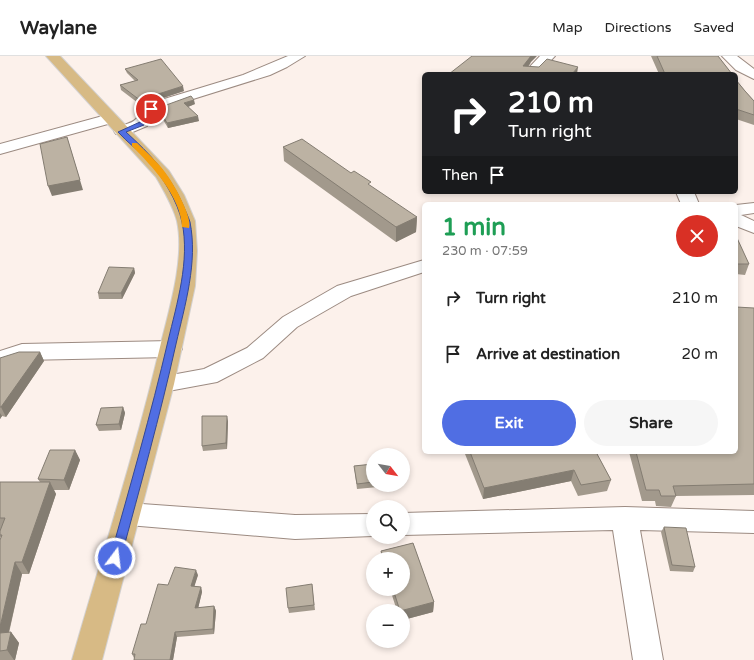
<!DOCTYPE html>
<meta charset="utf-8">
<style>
:root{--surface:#fff;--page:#f6f6f6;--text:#222;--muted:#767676;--line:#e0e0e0;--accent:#506ee3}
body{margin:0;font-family:"Varela Round",sans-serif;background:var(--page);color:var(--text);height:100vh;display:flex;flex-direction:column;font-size:15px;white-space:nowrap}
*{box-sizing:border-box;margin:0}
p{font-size:13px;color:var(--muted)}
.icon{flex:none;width:22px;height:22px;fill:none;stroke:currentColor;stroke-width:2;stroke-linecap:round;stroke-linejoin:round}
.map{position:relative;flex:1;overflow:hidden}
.panel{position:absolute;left:422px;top:146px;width:316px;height:252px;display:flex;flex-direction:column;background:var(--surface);border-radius:6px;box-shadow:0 2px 6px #0003}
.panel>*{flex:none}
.banner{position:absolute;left:422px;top:16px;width:316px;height:122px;border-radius:6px;box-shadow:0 2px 6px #0003;background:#202124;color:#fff;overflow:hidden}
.needle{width:26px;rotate:121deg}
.fabs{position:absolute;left:366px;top:392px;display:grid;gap:8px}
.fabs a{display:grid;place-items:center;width:44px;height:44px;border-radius:50%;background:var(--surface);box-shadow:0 2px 6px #0003;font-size:20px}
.pin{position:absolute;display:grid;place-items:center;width:34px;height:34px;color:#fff;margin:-17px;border:2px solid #fff;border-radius:50%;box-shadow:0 1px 4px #0007}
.me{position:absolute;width:44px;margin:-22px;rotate:15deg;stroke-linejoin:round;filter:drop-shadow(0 0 3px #0008)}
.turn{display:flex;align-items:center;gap:14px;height:84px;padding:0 20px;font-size:18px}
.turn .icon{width:52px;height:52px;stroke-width:2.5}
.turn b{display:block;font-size:28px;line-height:34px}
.then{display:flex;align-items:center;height:38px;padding:0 20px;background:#0003;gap:8px;font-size:15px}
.round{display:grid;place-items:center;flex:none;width:42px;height:42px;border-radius:21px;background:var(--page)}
.summary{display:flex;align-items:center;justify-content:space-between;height:68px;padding:0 20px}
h1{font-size:24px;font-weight:700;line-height:30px;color:#1e9e55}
.cta{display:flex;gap:8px;margin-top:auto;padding:8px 20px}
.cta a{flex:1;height:46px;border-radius:24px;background:var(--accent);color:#fff;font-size:16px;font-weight:700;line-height:46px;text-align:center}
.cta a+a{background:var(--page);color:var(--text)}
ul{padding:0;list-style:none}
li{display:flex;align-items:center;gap:12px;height:56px;padding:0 20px}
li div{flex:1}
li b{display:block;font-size:15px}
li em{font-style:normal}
header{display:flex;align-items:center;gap:24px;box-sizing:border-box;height:56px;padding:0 20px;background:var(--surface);border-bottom:1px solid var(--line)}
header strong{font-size:19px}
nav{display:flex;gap:22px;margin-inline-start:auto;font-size:14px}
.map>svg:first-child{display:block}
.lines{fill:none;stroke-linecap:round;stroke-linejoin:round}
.minor-casing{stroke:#9c8b82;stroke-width:2}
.major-casing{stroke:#d3d1d0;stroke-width:2}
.minor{fill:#fff;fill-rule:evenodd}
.major{fill:#d7ba85;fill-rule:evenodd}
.wall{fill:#a2998c}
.shaded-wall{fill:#847d72}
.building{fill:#bcb2a3;stroke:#847d72}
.route{fill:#506ee3;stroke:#344894}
.slow{fill:#f59e0b}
</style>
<header>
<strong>Waylane</strong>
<nav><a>Map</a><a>Directions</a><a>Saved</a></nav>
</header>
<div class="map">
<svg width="754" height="604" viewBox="0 0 754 604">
<rect width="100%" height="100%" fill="#fcf1eb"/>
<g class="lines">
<g class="minor-casing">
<path id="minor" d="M288,0h17l-18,11 -17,8 -109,34 -8,6 -6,11 -19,8h-12l-2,-3c5,-7 17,-6 22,-12 6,-6 6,-9 15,-16l92,-28z
M540,0h15l-17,18h-15z
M722,0h15l17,13v10l-18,-9z
M110,58l5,2 3,3 -3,3 -115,32v-10z
M676,136h18l5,12h-18z
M754,147v10l-13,2 13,6v12l-18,-7v-21z
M424,204v12l-73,24 -54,31 -34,31 -46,24 -54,10 -8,-2 -3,-6 3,-6 49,-9 43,-21 36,-31 54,-31z
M171,285l8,3 3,5 -3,5 -8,3 -148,3 -23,7v-16l22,-7z
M128,447l167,12 78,-1v22l-78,3 -167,-14 -9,-3 -4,-8 4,-8z
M625,451l129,4v22l-114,-3 23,130h-30l-20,-130 -210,5v-22z"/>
</g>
<g class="major-casing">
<path id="major" d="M46,0h14l109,115 15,24 11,26 2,30 -2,35 -21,98 -72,276h-30c30,-105 64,-210 89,-317 9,-36 24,-86 16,-122 -4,-15 -13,-30 -21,-44z"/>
</g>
<use href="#minor" class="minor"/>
<use href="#major" class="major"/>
</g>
<path class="wall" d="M651,0h67l14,18h-73z
M125,13l59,22 -33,11 -9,4 -21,-16 -1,-5 15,-4 -8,-8z
M736,24l9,11 9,10v24l-18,-6z
M195,48l-7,3 11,14 -31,7 -9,-15 -1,-5z
M424,84v15l-2,-1v-13z
M283,91l134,70 -1,15 -20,10 -112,-81z
M736,182l13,26 -4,11 -9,-1z
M134,212l1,5 -13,26h-23l-1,-6z
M754,252v187l-78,1 -5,11 -15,-1 -1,-5h-13l-13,-49h107z
M40,296l4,9 -38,56 -4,-1 -2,3v-61z
M123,351l2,6 -4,17 -22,1 -3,-6z
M228,365l-1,28 -24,2 -1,-5z
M75,394l5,10 -11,30h-15l2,4 -27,80h-7l-13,59 2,-1 8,11 -4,17h-15v-120l1,-2 -1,-1v-55h40l-2,-3z
M465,396h131l15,28 -4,11 -29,5 -7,-15 -88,18 -18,-45z
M373,408v21h5v2l-21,2 -3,-23z
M664,471l31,40 -2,5 -23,-1 -9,-39z
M413,487l21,59 -1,10 -30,8v-9h-6l-7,-22h13v-30h-22v-8z
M198,519l-4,11 7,1 1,5 -4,16 16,-2 2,5 -2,23 -37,3 -4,23h-39v-2l-2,-4 14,-30 22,-39z
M312,528l3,26 -26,3 -1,-5z"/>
<path class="shaded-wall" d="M530,0h7l-6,6 -1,2 -7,10v-8z
M578,11l-1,7h-5z
M183,30l1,5 -33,11 -9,4 -1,-5 8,-4z
M194,44l1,4 -10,4 -1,-5z
M198,60l1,5 -31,7 -1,-5z
M67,81l16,53 -31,6 -4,-10z
M417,161l-1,15 -20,10v-15z
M134,212l1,5 -13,26 -1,-6z
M40,296l4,9 -38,56 -5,-10z
M123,351l2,6 -4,17 -2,-6z
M0,357l2,3 -2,3z
M227,360l1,5 -1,28 -1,-6z
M75,394l5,10 -11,30 -5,-10z
M574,414l-3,11 -88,18 1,-11z
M50,426l6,12 -27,80 -7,-12z
M15,506l7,12 -16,70 -6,-8v-9z
M196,514l2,5 -5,16 -2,-5z
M201,531l1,5 -5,21 -2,-5z
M434,546l-1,10 -30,8v-9h-3z
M214,550l2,5 -2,23 -1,-5z
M11,576l8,11 -4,17h-1l-7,-10z
M175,576l2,5 -4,23h-3z"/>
<path class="building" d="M472,0h59l-8,10 16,1 8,-8 31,8 -6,7h-123z
M657,0h61l14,18h-67z
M161,3l22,27 -34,11 -8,4 -21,-16 18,-5 -13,-11z
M736,24l9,11 9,10v14l-18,-6z
M191,40l3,4 -10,3 14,13 -31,7 -9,-15z
M67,81l13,43 -32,6 -8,-42z
M302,83l49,34 3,-2 17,11 -3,2 49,33 -21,10 -113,-80z
M736,182h1l12,26h-13z
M109,211l25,1 -13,25h-23z
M736,251l18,1v176l-81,2 3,10h-15l-2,-6h-13l-10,-38h100z
M19,296h21l-39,55h-1v-49z
M123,351l-4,17 -23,1 5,-17z
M202,360h25l-1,27 -24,3z
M50,394h25l-11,30 -26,-1z
M470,396h126l15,28 -30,5 -7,-15 -90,18z
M373,408v18l-16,2 -3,-18z
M0,426h50l-28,80h-7l-15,65v-87l2,-5h-2v-4l5,-13h-5z
M664,471l22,1 9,39 -23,-2z
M413,487l21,59 -34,9 -7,-22h10v-30h-20l-2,-8z
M175,511l21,3 -5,16 10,1 -6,21 19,-2 -1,23 -38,3 -5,28h-36l1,-6h-3l9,-30h5l12,-40 10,1z
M312,528l2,21 -26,3 -2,-20z
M11,576l-4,18 -7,1v-18z"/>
<path class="route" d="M149,52l5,1 -10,16 -18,7c24,22 44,43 57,73 2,5 5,11 7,17 8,40 -5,83 -14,122 -16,72 -36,143 -55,214l-2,3 -4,2 -4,-2 -1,-3c20,-72 41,-144 58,-217 9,-38 22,-80 14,-119 -4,-20 -20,-46 -33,-61 -10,-10 -22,-19 -31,-29l22,-10z"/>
<path class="slow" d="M132,87h5c10,10 22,20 30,32 7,9 26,43 22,53l-7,-1c-1,-30 -30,-61 -50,-81z"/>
</svg>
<div class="fabs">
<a><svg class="needle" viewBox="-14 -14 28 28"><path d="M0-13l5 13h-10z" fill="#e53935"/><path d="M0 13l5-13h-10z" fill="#767676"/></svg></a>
<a><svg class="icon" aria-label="search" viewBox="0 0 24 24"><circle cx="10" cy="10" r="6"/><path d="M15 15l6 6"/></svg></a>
<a>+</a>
<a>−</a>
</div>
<div class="pin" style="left:151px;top:53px;background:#d93025"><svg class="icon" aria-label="arrive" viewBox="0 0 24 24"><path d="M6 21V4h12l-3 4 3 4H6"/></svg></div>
<svg class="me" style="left:115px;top:502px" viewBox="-20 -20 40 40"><circle r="17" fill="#506ee3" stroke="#fff" stroke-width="3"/><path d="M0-11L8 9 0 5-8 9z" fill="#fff"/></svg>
<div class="banner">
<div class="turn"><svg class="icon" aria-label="right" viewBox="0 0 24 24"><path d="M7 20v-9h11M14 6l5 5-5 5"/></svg><div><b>210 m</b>Turn right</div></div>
<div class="then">Then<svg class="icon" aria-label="arrive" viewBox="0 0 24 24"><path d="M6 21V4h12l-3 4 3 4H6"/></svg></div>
</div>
<section class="panel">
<div class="summary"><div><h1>1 min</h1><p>230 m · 07:59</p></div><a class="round" style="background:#d93025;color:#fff"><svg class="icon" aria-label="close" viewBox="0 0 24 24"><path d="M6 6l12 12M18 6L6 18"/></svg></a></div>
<ul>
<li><svg class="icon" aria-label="right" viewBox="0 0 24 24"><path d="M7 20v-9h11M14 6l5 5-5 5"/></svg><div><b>Turn right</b></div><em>210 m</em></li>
<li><svg class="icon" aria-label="arrive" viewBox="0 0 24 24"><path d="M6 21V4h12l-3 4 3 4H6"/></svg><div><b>Arrive at destination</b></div><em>20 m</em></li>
</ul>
<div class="cta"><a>Exit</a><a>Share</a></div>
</section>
</div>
